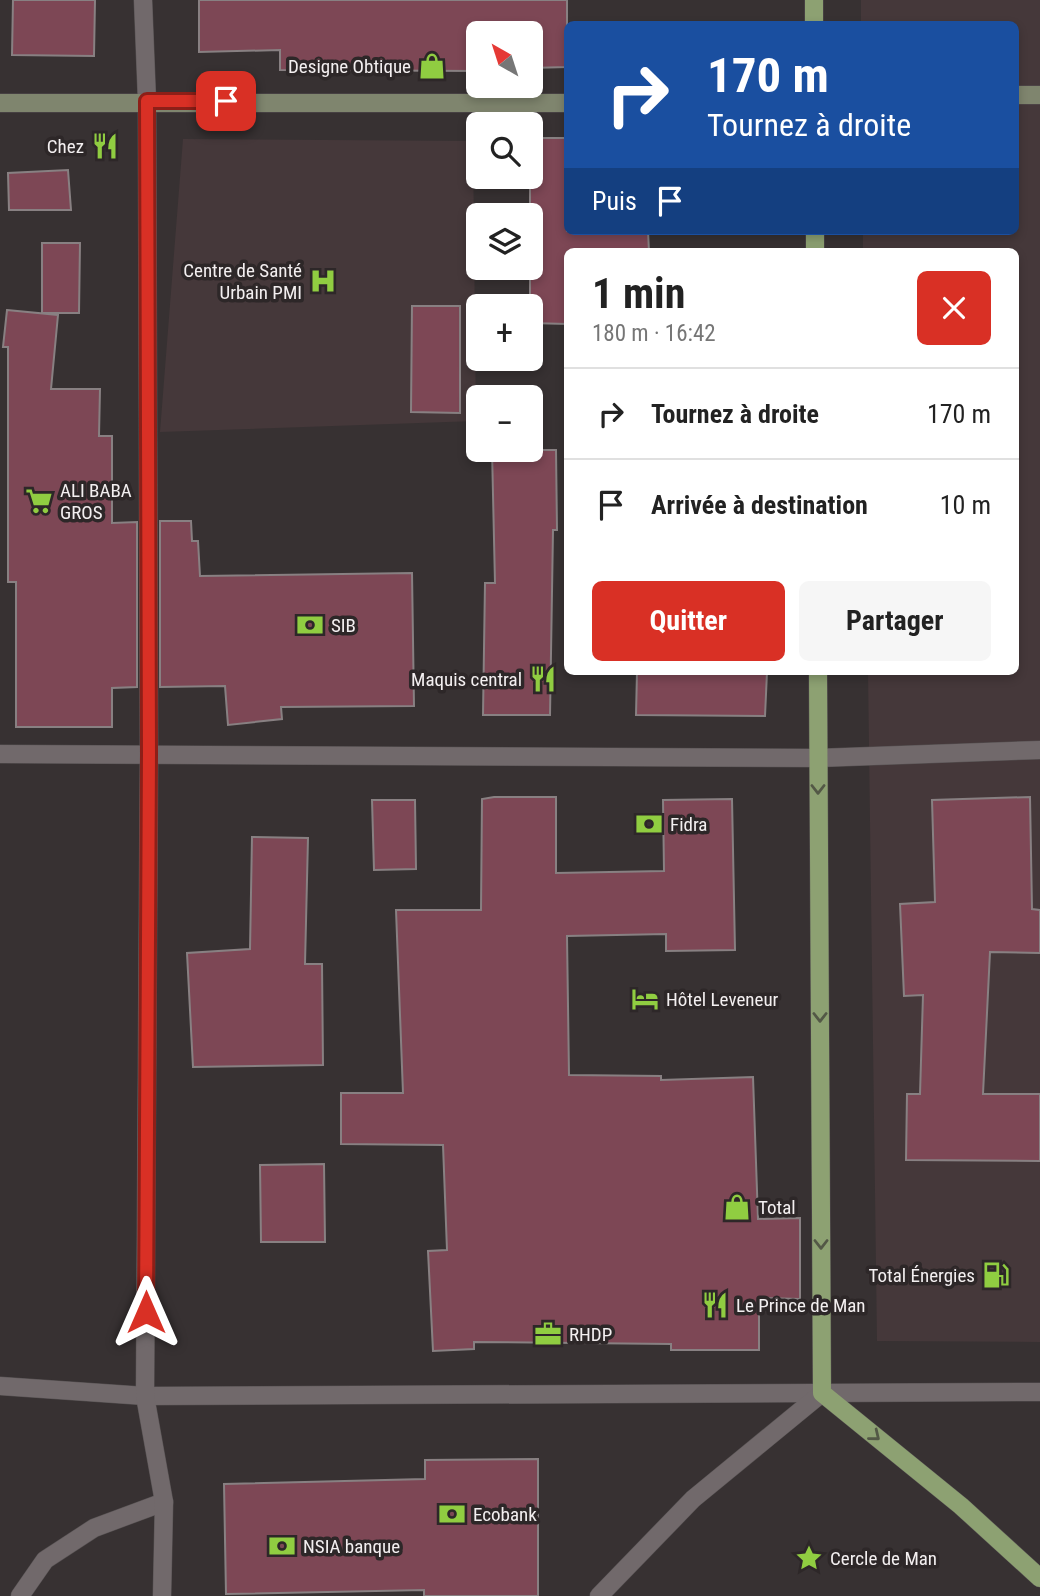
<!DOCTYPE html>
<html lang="fr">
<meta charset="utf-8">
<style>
:root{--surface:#fff;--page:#f6f6f6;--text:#222;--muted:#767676;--line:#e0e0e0;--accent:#d93025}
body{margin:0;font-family:"Roboto Condensed",sans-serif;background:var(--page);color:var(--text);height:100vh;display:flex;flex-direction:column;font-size:26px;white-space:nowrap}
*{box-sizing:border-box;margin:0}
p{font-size:23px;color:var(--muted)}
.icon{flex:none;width:38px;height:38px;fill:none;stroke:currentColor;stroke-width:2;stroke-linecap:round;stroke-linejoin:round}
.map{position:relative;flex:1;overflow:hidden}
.side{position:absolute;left:564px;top:248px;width:455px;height:427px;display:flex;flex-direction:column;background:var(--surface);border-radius:10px;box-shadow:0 4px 10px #0003}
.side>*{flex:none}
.guide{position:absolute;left:564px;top:21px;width:455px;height:214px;border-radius:10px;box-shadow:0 4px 10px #0003;background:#1a4fa0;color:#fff;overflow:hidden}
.needle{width:46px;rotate:321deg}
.fabs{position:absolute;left:466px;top:21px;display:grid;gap:14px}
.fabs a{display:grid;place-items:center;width:77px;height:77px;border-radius:10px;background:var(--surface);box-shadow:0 4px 10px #0003;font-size:35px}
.pin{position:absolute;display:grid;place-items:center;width:60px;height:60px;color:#fff;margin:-30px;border-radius:14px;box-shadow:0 4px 10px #0006}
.me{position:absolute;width:77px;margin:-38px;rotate:0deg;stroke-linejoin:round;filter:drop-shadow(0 0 5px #0008)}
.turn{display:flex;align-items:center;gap:24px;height:147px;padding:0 28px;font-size:32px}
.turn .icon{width:91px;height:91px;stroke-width:2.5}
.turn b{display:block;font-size:49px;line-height:60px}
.then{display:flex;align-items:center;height:66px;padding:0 28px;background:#0003;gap:14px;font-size:26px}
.round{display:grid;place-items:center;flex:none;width:74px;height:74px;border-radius:10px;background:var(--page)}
.overview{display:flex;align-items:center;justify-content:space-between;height:119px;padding:0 28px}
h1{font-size:42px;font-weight:700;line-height:52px}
.primary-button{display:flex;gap:14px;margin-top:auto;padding:14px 28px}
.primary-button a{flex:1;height:80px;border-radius:10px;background:var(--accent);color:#fff;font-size:28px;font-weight:700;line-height:80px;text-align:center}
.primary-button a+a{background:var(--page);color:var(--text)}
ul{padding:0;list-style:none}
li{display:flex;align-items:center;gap:21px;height:91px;padding:0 28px;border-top:2px solid var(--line)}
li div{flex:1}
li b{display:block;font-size:26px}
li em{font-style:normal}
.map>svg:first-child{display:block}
.built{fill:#45383a}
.building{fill:#7d4755;stroke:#888082;stroke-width:2}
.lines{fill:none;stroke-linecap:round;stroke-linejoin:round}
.service-casing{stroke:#565152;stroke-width:19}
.minor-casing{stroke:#565152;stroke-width:19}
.tertiary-casing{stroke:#565152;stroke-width:19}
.secondary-casing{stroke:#565152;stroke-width:19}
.primary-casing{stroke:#565152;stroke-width:19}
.service{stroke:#71696b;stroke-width:18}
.minor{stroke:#71696b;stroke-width:18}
.tertiary{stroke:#71696b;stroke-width:18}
.secondary{stroke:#7f856e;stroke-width:18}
.primary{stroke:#8da172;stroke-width:18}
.oneway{stroke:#535846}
.route-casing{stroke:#8d1f18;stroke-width:18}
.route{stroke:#d93025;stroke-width:12}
.labels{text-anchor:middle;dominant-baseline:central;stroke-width:7;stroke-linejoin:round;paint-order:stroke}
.poi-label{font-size:19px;fill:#f3eff0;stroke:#2d2728;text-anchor:start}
</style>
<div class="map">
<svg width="1040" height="1596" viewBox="0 0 1040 1596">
<rect width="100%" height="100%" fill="#373132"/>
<path class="built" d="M861,0h179v1342l-163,-1 -9,-669h147v-420h-152v-21h152v-207h-154z
M183,139l290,2 3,280 -316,11z"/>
<path class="building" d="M13,0h82l-1,56 -82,-1z
M199,0h368v67l-37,1v-35h-52v38l-198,-1v-20l-81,2z
M530,138h37v93h81l1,21h-82v72l-37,-1z
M68,170l3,40h-62l-1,-37z
M42,243h38l-1,70h-37z
M412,306h48v107l-49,-1z
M7,310l51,5 -7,74h49l-1,47h13v87l25,-1v165l-25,1v39h-96v-145h-8v-235h-5z
M492,450h64l1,80h-4l-3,185h-67l2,-132h10z
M160,521h31l1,20h6l2,35 212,-3 2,133 -133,1 1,12 -54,6 -3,-39 -65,1z
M637,672h130l-2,44 -129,-1z
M494,797h62v76l108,-2 -1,-71 69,-1 3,151 -69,1v-17l-99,2 2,139 92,1v4l92,-3 5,142 42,-1v81l-41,-1v52h-88v-6l-197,-2v7l-41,2 -5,-100 19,-1 -4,-105 -102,-1v-51h62l-7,-183h85l1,-111z
M1030,797l2,112 8,1v43l-50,-1 -7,142h57v67l-134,-1 1,-66h13l3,-99 -19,1 -4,-92 35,-2 -3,-102z
M372,800h43l1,69 -42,1z
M252,837l56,1 -3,126h17l1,101 -130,2 -6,-114 63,-4z
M324,1164l1,78h-64l-1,-77z
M538,1459v137h-114v-6l-198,4 -2,-110 201,-5v-19z"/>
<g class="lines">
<g class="service-casing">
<path id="service" d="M20,1596l25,-36 49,-32 70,-26"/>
</g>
<g class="minor-casing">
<path id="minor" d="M143,0l4,101
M0,754l818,4 222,-8
M0,1386l145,10 895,-4"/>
</g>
<g class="tertiary-casing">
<path id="tertiary" d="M147,101l2,654 -4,641 19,106 -2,94
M599,1596l94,-97 129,-106"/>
</g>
<g class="secondary-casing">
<path id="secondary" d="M1015,95h25
M0,103h567"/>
</g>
<g class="primary-casing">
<path id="primary" d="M814,0v24
M815,231v21
M818,672l4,721 139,113 79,72"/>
</g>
<use href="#service" class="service"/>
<use href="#minor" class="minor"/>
<use href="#tertiary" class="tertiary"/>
<use href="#secondary" class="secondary"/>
<use href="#primary" class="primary"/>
</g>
<defs><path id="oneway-chevron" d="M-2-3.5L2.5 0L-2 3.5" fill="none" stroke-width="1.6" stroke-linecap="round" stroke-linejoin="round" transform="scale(1.75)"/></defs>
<g class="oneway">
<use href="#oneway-chevron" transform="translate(818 789) rotate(90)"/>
<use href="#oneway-chevron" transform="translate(820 1017) rotate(90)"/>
<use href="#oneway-chevron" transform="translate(821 1244) rotate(90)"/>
<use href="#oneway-chevron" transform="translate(875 1436) rotate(39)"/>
</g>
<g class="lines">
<g class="route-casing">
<path id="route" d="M146,1312l3,-558 -2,-653h79"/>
</g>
<use href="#route" class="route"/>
</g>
<defs>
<g id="shop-bare" transform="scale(2.1)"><path d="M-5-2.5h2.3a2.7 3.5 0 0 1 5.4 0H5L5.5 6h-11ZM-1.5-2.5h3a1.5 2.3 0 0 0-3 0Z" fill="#90cd41" stroke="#2d2728" stroke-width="2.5" paint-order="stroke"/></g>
<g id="restaurant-bare" transform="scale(2.1)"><path d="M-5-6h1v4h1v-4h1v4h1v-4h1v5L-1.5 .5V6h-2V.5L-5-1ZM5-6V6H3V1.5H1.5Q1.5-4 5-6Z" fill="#90cd41" stroke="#2d2728" stroke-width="2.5" paint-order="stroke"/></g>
<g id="hospital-bare" transform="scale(2.1)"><path d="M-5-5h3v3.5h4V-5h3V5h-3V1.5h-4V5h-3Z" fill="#90cd41" stroke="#2d2728" stroke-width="2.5" paint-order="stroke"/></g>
<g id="supermarket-bare" transform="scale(2.1)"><path d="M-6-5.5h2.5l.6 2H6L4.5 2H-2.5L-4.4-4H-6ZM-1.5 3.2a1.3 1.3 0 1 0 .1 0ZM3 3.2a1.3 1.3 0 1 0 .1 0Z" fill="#90cd41" stroke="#2d2728" stroke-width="2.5" paint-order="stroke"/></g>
<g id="bank-bare" transform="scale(2.1)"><path d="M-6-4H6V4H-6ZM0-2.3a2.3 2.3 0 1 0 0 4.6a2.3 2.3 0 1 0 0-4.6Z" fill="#90cd41" stroke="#2d2728" stroke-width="2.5" paint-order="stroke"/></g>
<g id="hotel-bare" transform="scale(2.1)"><path d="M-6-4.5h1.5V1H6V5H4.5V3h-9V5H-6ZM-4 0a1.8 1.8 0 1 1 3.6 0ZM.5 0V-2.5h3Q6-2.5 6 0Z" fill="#90cd41" stroke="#2d2728" stroke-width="2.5" paint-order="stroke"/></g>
<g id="fuel-bare" transform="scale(2.1)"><path d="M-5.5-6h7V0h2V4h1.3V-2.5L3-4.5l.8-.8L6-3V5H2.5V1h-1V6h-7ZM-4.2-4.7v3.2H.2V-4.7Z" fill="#90cd41" stroke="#2d2728" stroke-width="2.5" paint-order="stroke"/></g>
<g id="office-bare" transform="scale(2.1)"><path d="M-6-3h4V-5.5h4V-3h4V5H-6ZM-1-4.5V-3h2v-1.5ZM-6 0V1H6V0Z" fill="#90cd41" stroke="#2d2728" stroke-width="2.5" paint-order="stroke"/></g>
<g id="sight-bare" transform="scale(2.1)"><path d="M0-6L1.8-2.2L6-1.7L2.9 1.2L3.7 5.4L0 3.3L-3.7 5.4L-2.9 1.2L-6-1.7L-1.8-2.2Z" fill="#90cd41" stroke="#2d2728" stroke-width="2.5" paint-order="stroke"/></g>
</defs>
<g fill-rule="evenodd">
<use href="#shop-bare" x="432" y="66"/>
<use href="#restaurant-bare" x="105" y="146"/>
<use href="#hospital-bare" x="323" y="281"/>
<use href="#supermarket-bare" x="39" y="501"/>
<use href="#bank-bare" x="310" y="625"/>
<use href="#restaurant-bare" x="543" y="679"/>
<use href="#bank-bare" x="649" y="824"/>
<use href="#hotel-bare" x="645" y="999"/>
<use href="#shop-bare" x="737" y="1207"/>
<use href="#fuel-bare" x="996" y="1275"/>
<use href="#restaurant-bare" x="715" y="1305"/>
<use href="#office-bare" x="548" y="1334"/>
<use href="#bank-bare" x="452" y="1514"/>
<use href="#bank-bare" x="282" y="1546"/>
<use href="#sight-bare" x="809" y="1558"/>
</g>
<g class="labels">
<g class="poi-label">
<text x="411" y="66" text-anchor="end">Designe Obtique</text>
<text x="84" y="146" text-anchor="end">Chez</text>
<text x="302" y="270" text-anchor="end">Centre de Santé<tspan x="302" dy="22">Urbain PMI</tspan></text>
<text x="60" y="490">ALI BABA<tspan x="60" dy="22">GROS</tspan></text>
<text x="331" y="625">SIB</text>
<text x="522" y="679" text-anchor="end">Maquis central</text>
<text x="670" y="824">Fidra</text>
<text x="666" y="999">Hôtel Leveneur</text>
<text x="758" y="1207">Total</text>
<text x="975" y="1275" text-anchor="end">Total Énergies</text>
<text x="736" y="1305">Le Prince de Man</text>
<text x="569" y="1334">RHDP</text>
<text x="473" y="1514">Ecobank</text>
<text x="303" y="1546">NSIA banque</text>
<text x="830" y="1558">Cercle de Man</text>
</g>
</g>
</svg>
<div class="fabs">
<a><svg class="needle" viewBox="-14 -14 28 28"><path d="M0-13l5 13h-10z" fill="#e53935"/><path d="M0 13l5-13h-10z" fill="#767676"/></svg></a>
<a><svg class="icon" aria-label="search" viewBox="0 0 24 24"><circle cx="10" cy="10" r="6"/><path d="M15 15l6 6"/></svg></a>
<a><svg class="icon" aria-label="layers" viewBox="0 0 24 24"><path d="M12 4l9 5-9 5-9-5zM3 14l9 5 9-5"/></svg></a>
<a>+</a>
<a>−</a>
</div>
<div class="pin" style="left:226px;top:101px;background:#d93025"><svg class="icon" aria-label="arrive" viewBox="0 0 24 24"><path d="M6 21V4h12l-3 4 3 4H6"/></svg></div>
<svg class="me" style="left:146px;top:1312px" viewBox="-20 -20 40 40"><path d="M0-17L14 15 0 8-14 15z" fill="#d93025" stroke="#fff" stroke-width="4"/></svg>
<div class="guide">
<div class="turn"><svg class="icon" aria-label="right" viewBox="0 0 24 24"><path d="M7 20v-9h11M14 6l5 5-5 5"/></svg><div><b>170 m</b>Tournez à droite</div></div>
<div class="then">Puis<svg class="icon" aria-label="arrive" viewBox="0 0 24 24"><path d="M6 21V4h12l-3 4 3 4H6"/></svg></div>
</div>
<section class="side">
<div class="overview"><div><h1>1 min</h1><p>180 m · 16:42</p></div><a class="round" style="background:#d93025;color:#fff"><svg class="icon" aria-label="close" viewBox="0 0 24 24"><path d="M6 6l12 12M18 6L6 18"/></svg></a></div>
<ul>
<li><svg class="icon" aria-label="right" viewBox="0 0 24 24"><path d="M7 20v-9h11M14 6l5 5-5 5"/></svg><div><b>Tournez à droite</b></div><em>170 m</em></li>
<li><svg class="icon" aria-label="arrive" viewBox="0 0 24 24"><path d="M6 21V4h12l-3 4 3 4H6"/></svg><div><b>Arrivée à destination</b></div><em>10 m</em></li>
</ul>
<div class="primary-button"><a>Quitter</a><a>Partager</a></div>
</section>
</div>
